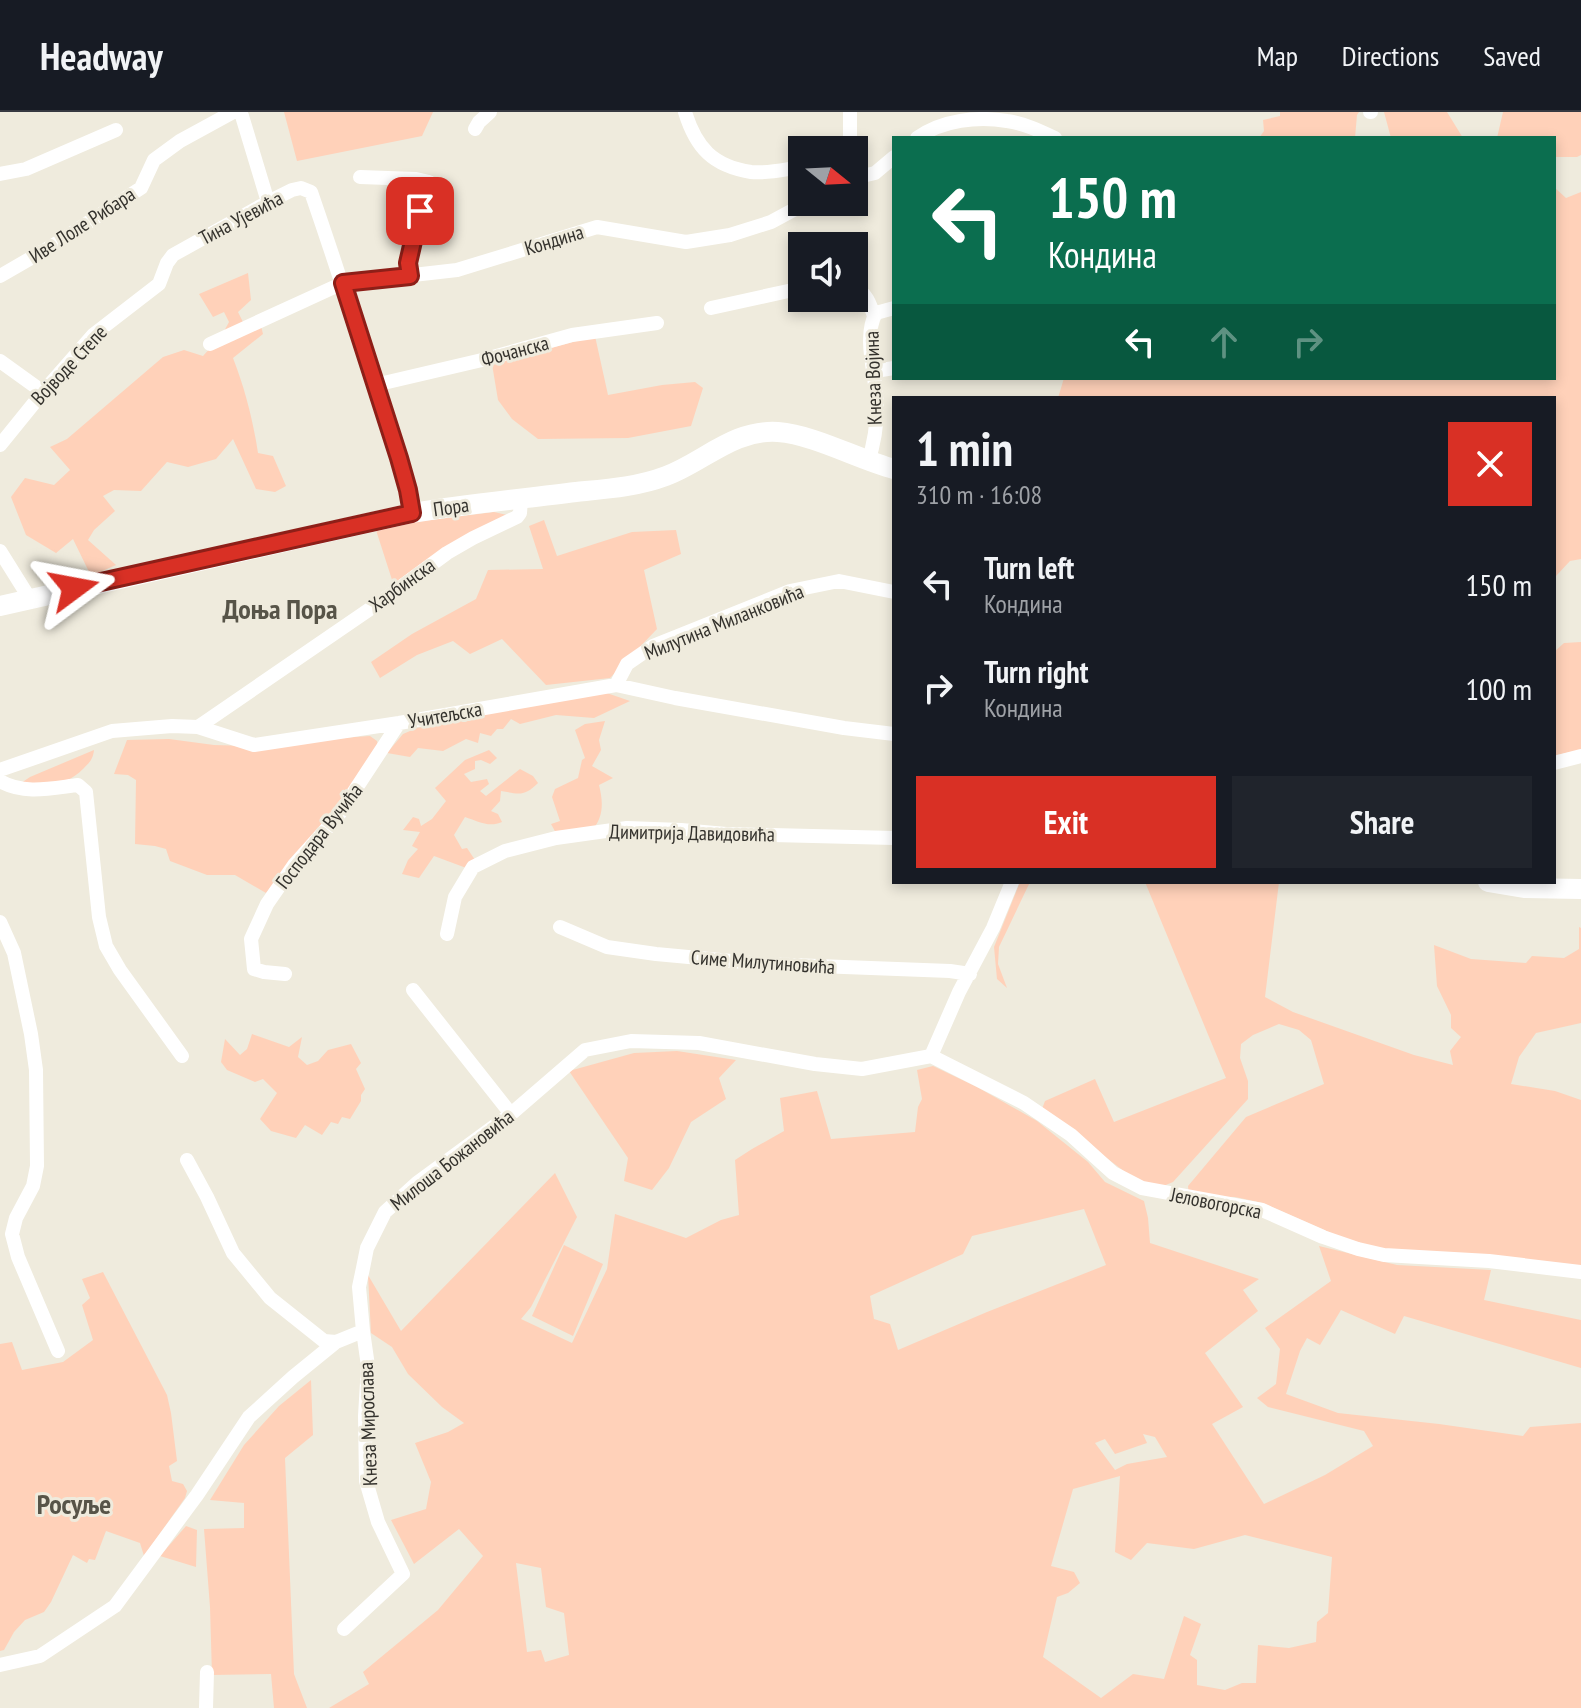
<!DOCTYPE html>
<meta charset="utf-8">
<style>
:root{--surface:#171b24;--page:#20242c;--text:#f1f3f6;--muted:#9ea1a6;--line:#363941;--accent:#d93025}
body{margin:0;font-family:"PT Sans Narrow",sans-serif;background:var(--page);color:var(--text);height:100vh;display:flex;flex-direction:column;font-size:30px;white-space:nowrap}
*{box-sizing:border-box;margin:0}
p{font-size:26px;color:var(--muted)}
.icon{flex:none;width:44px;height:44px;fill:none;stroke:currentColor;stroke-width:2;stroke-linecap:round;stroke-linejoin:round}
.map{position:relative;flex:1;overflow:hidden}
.panel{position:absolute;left:892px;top:284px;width:664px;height:488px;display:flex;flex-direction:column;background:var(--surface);border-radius:0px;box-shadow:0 4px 12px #0003}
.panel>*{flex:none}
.top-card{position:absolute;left:892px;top:24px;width:664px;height:244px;border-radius:0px;box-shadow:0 4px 12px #0003;background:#0b6e4f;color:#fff;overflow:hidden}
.needle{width:52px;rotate:108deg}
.fabs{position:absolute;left:788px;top:24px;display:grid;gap:16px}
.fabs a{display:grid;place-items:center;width:80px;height:80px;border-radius:0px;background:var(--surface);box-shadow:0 4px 12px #0003;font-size:40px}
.pin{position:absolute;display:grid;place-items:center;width:68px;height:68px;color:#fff;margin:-34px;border-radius:16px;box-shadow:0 4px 12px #0006}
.me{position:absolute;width:88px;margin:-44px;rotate:77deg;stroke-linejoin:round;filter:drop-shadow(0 0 6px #0008)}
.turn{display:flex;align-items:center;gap:28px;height:168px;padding:0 24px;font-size:36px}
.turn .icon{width:104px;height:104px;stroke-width:2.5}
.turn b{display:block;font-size:56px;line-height:68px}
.lanes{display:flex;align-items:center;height:76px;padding:0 24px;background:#0003;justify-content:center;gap:40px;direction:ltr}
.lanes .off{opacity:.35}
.round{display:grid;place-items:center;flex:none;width:84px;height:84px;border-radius:0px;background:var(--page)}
.summary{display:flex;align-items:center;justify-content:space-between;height:136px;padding:0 24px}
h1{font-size:48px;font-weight:700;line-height:60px}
.button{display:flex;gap:16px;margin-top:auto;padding:16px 24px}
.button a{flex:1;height:92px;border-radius:0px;background:var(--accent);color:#fff;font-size:32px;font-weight:700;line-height:92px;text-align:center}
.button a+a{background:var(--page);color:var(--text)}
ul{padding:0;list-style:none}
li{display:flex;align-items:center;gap:24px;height:104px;padding:0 24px}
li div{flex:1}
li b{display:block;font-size:30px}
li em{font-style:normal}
header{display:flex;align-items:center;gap:48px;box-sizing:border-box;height:112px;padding:0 40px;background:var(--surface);border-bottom:2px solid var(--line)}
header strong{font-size:38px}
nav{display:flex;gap:44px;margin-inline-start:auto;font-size:28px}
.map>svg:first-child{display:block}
.green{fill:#ffd1b9;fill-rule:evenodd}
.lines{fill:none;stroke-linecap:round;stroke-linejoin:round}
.street{stroke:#fff;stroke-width:14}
.secondary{stroke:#fff;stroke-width:20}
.route-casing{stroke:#8d1f18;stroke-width:20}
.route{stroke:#d93025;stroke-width:14}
.labels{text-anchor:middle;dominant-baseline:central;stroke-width:6;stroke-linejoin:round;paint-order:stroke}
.street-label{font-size:20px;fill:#34322d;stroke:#efebdd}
.district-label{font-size:28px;font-weight:bold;fill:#575448;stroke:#efebdd}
</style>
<header>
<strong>Headway</strong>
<nav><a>Map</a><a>Directions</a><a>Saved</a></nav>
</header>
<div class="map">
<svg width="1581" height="1596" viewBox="0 0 1581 1596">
<rect width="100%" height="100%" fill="#efebdd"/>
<path class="green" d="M284,0h149l-11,24 -125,25z
M1280,0h79l-2,3 -2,23h-96l5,-7 -1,-11 17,-4z
M1384,0h63l16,26h-72z
M1503,0h78v43l-4,2h-23v-19h-57z
M1554,75l12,11 15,-6v367l-11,2 -14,15h-2v-178h-496l6,-20h490z
M248,161l3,27 -13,12 5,10 18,4 2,8 -30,24c12,31 20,62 25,95l15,3 13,30 -11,6 -19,-3 -23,-50 -17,20 -28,8 -21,-5 -26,29 -27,-1 -11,6 12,15 -21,19 -6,10 28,25 -25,11 -18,-37 -17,14 -30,-18 -15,-38 14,-19 29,7 16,-15 -20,-23 17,-8 96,-82 21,-7 19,6 19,-21 7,-13 -5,-10 -11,5 -14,-23z
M595,224l13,59 54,-10 33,-3 8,6 -12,38 -63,12 -90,1 -26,-20 -14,-19 -6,-36z
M494,400l13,3 -113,71 -19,-59z
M544,408l13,36 75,-24 44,-2 5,24 -37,16 13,59 -47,49 -64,7 -44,-46 -32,15 -17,-13 -36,14 -37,23 -9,-16 41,-28 64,-35 12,-29 55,-1 -14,-43z
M1581,530v108l-25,5 -2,-6v-97l10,-9z
M601,579l29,10 -36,17 -38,-3 -36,9 -9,-5 -8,10h-6l-6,7 -11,-3 -2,10 -12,-4 -23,12 -25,-3 -8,9 -23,-4 16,-19 14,-6z
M605,609l-6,19 2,10 -9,16 21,12 -14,7c4,16 5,31 -6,44l-36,6 -6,-11 9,-3 -8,-24 3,-8 23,-11 4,-18 3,-2 -10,-28 10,-6z
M370,624l7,5 1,5c-33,52 -73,99 -112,147l-31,-18h-28l-37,-14 -4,-12 -11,-3 -20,-2 1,-64 -8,-5 -14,-1 13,-34 42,-1 45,6 62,2 50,-8z
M94,638c-1,9 -4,12 -10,18 -19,20 -37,16 -63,15l9,-6z
M489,638l8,8 -7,6 -9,-4 -6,1v8l-11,5 7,8 16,-3 2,5 -9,7 6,5 34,-27 13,7 5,7c-14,14 -19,11 -37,8l-1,10 -9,10 7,3 4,8c-13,6 -25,-1 -37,-5l-11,18 8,14 5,-1 8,12 -6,9 -35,-13 -15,22 -17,-4 6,-14 10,-11 -6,-3 8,-14 -17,-2 10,-13 6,2 2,7 11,-7 14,-18 -11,-13 30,-28z
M1020,770h10l-31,65 -1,17 9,24 -10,-9 -3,-32z
M1145,770h134l-14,115 28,15 121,43 39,10 -3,-14 11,-14 -10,-9v-13l-14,-29 -3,-41 37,14 55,4 6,-7 32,2 15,-9v-22l2,1v95l-45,10 -17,24 -8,27 44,7 26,9v169l-207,-17 -111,-49 -28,-6 -46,-1 -1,-10 58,-69 78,-33 -13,-44 -12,-10 -20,-6 -26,11 -12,9 -1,14 8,23v18l-75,83 -12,5 -28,-9 -91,-69 3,-8 50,-22 19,43 112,-44z
M252,922l37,13 13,-10 -4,20 9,8 11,-4 10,-11 23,-6 10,19 -5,6 9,20 -4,6v6l-11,18 -8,-2 -4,7 -7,-2 -9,13 -17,-10 -9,13 -25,-7 -11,-12 17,-26 -14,-14 -8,3 -28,-12 -6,-8 4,-23 15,16 7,-6z
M677,939l59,9 -17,18 7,21 -35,23 -22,46 -17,22 -28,-9 4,-23 -59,-87 65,-18z
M933,954l44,21 60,34 51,41 17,20 39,19 4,17 2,25 109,36 -16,11 15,21 -53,42 38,54 -31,17 52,80 61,-29 48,-29 -9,-15 -96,-24 -11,-9 19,-14 4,-35 -15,-21 66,-47 -12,-35 78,19 94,5 -7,30 97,20v48l-177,-52 -9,18 -54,-24 -21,35 -13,-7 -7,13 -14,43 52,19 101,11 84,12 7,-9 51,-4v285h-1252l40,-24 -6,-12 75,-62 45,-54 -24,-27 -45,35 -23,-44 35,-11 5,-27 -16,-39 33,-11 16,-9 -22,-16 -34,-33 -16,-27 -21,-14 -3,-58 33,56 154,-158 22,44 -46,90 -10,12 51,24 35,-74 8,-55 71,24 35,-18 18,-5 -4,-55 17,-11 32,-18 -4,-33 37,-7 14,48 84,-7 3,-25 4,-8 -5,-29zM1084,1097l22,56 -119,47 -89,38 -8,-26 -16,-5 -4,-23 93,-42 9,-18zM1143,1322l12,3 12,20 -40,7 -12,6 -20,-27 10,-4 10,15 32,-11zM1120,1364l-5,76 16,8 16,-17 47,6 51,-14 87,22 -4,56 -11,9 -1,20 -27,6 -31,-3 -2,38h-14l-17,7 -28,-5v-25l-7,-5 11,-31 -17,-8 -20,63 -31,-5 -32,24 -58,-41 14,-60 11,-4 12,-10 -6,-11 -23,-6 22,-77zM516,1451l25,5 5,39 18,6 5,42 -24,7 -4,-12 -14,2z
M564,1133l39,19 -30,72 -41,-20z
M103,1160l64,123 4,18 6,48 -8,5 3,15 11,3 4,7 -2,7 -41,58 -4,-13 -34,-12 -11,29 -6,-1 -2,4 -14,-8 -22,47 -7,10 -19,8 -11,12 -10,18 -4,1v-307l12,-2 10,28 41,-8 30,-22 -11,-35 8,-7 -8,-19z
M311,1268l2,55 -28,23 9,216 13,34h-33l-3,-34 -59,1 -2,-68 -6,-78 40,-1v-25l-34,-3 34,-55 35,-39z
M186,1414l11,4 -1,37 -36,-11z"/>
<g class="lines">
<path class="street" d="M239,0l3,4 26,86
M685,0c11,36 28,54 66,60 16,2 35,-3 51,-5
M1370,0h1
M475,17l4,-7 11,-10
M917,26c25,-18 61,-22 90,-17 16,2 33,10 48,17
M850,38v-38
M0,62l26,-5 90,-39
M360,65l56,2 13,3c-9,29 -23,63 -19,94
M854,66l21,-5 19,-16
M0,164l52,-30 89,-58 13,-28 26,-19 53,-29
M854,175c12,5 16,17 20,29
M711,196l91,-20
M210,232l133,-61 114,-13 140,-43 89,15 44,-7 41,-13 37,-20
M0,249l43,31
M875,259l19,-3
M375,273l107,-25 90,-25 85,-12
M0,333l43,-53 50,-57 66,-51 8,-21 6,-8 95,-53 24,-12 9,-2 10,4c22,64 43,128 63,192 14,43 31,85 38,129
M868,350c6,-18 9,-37 9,-56 0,-27 -15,-69 -1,-93l18,-5
M0,439l30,48
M616,573l11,-21 26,-18 137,-55 49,-10 55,11
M198,615l188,-129 61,-45 26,-15 44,-21 3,-4 1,-13
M1554,651l27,-7
M0,658l112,-39 60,-5 26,1 56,18 145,-22 217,-38 59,13 169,30 50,6
M0,669c24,14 52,7 78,4l8,7 13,125 7,29 14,24 62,86
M0,810l14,31 17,81 5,36 1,96 -4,20 -17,32 -4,16 6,23 40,94
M560,815l47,20 49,7 109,10 185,7 20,3
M447,822l8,-37 18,-30 32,-16 51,-13 71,-10 54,2 45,4 168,4
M285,862l-21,-2 -10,-3 -3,-30 16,-35 27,-39 44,-49 61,-93
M413,878l98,124
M931,944l93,47 47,32 42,38 29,15 120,22 61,27 35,12 26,6 105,6 92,11
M931,944l28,-64 34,-64 19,-46
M187,1048l20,37 26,56 37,45 54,43 12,1
M344,1517l59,-55 -25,-52 -12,-41 -1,-65 3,-50 -5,-35
M0,1553l40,-9 75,-50 82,-111 52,-78 44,-40 43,-35 27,-11 -4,-44 4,-19 4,-20 18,-36 32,-29 94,-69 74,-64 46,-9 68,2 116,21 47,5 69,-13
M206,1596l1,-36"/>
<path class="secondary" d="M0,494l412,-93c54,-9 109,-14 164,-21 30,-3 61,-5 90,-16 38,-14 67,-47 112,-44 37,3 79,27 116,37
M1488,770l36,6 57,1"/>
</g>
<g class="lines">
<g class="route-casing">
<path id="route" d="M74,476l338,-75 -4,-23 -9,-32 -56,-175 67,-7 -2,-13 12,-52"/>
</g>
<use href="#route" class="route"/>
</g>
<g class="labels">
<g class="street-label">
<text transform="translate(241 106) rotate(-28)">Тина Ујевића</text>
<text transform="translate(82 113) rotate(-33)">Иве Лоле Рибара</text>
<text transform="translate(554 128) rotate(-17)">Кондина</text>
<text transform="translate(515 239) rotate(-15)">Фочанска</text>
<text transform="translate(69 253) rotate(-47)">Војводе Степе</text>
<text transform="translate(873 266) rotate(-92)">Кнеза Војина</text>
<text transform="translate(451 395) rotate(-8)">Пора</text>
<text transform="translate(402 473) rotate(-36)">Харбинска</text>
<text transform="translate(724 510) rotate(-22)">Милутина Миланковића</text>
<text transform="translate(445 603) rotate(-10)">Учитељска</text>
<text transform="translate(692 721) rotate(1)">Димитрија Давидовића</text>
<text transform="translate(319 724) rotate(-52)">Господара Вучића</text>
<text transform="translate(763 850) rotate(4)">Симе Милутиновића</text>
<text transform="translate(452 1048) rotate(-38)">Милоша Божановића</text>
<text transform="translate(1216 1091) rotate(11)">Јеловогорска</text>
<text transform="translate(368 1312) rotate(-92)">Кнеза Мирослава</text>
</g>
<g class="district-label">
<text x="280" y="496">Доња Пора</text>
<text x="74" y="1391">Росуље</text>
</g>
</g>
</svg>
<div class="fabs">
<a><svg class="needle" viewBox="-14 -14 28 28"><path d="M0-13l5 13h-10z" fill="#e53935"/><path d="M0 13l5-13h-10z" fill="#9ea1a6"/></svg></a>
<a><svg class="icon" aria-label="sound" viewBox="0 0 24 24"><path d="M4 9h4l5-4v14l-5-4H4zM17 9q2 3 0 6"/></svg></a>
</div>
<div class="pin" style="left:420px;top:99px;background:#d93025"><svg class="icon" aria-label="arrive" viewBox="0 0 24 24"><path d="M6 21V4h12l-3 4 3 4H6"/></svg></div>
<svg class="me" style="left:74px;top:476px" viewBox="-20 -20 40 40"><path d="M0-17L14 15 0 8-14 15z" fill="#d93025" stroke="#fff" stroke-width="4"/></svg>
<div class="top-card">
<div class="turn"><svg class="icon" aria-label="left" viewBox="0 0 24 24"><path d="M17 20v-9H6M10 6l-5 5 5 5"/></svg><div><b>150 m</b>Кондина</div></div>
<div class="lanes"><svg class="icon" aria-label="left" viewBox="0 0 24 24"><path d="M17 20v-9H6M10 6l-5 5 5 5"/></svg><svg class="icon off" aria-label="ahead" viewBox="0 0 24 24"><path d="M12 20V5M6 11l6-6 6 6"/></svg><svg class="icon off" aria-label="right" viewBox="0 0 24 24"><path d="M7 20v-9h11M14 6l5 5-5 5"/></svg></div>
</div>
<section class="panel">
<div class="summary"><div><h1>1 min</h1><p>310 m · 16:08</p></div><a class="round" style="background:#d93025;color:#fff"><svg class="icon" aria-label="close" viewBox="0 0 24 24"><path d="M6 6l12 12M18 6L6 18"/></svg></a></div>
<ul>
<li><svg class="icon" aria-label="left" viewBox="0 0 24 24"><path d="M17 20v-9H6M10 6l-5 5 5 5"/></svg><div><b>Turn left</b><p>Кондина</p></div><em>150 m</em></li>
<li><svg class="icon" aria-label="right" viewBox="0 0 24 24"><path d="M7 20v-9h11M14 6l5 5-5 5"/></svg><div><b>Turn right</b><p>Кондина</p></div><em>100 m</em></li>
</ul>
<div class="button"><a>Exit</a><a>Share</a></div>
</section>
</div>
